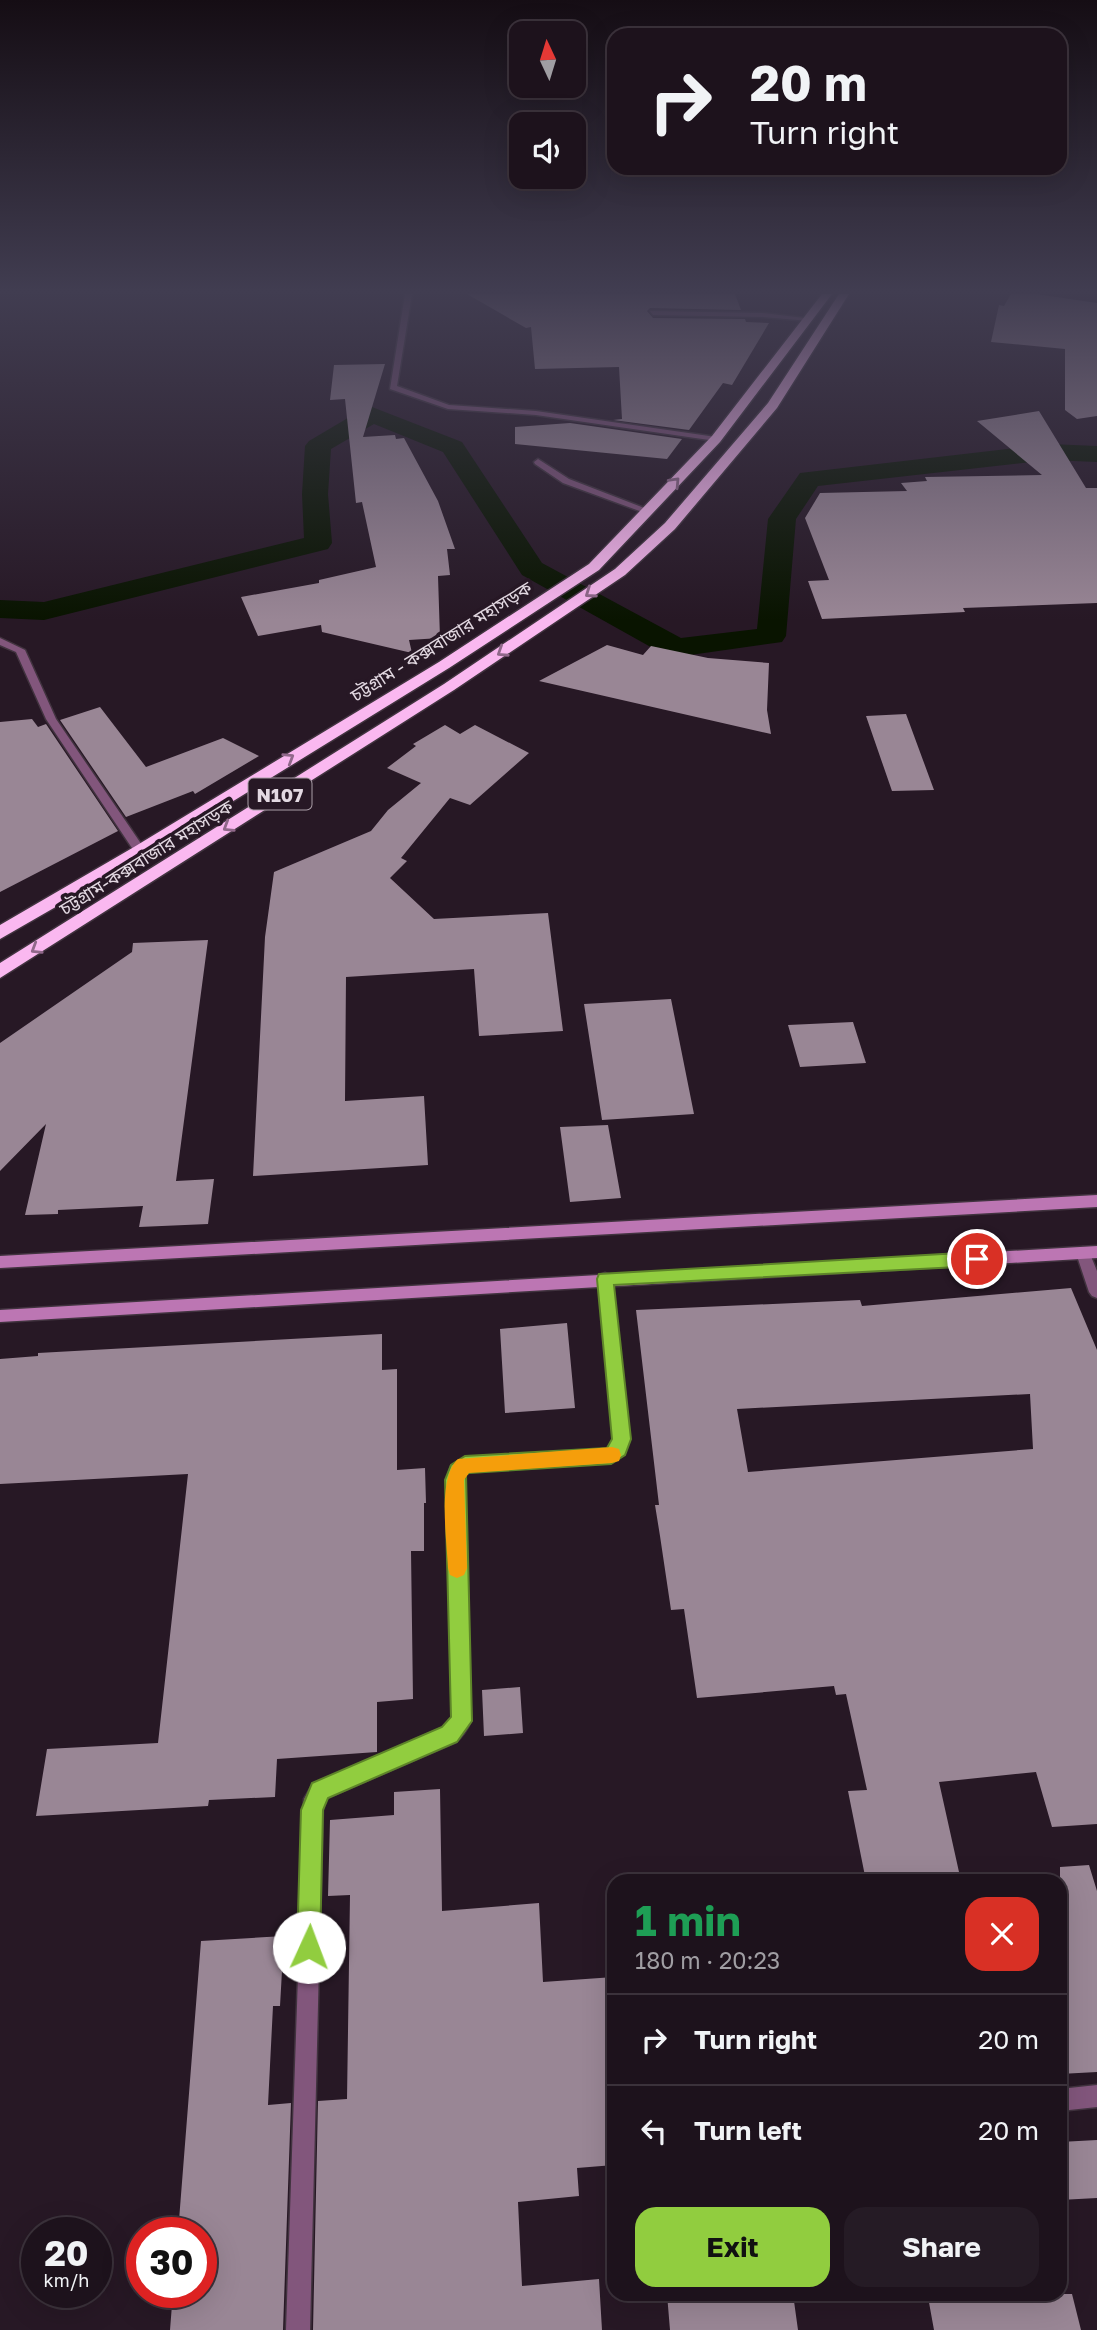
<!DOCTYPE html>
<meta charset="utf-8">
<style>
:root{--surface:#1d121c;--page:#251b25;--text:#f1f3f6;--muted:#a09ea3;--line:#3b323b;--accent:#91cd3f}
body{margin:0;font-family:"Golos Text","Noto Sans Bengali",sans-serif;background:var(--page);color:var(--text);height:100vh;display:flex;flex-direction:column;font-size:26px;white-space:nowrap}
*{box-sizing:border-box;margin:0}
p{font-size:23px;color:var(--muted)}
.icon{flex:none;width:38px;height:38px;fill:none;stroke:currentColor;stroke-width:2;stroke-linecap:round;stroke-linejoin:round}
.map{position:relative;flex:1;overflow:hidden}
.details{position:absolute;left:607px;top:1874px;width:460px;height:427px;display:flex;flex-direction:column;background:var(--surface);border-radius:21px;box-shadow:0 7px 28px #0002,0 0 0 2px var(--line)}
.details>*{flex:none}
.banner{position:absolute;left:607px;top:28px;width:460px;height:147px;border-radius:21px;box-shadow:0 7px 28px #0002,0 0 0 2px var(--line);background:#1d121c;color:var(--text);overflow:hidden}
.needle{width:46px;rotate:356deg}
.tools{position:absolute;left:509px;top:21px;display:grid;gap:14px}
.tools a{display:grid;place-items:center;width:77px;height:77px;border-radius:14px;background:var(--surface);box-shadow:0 7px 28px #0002,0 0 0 2px var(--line);font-size:35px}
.speed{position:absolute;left:21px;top:2217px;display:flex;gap:14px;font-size:35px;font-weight:700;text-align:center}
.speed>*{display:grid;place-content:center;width:91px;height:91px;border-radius:50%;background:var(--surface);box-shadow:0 7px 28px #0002,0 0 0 2px var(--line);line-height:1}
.speed small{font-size:18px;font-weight:400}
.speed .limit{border:10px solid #d22;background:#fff;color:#111}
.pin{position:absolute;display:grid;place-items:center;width:60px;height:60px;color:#fff;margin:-30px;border:4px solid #fff;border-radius:50%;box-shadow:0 2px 7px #0007}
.me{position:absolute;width:77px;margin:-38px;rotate:2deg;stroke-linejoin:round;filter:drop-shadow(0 0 5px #0008)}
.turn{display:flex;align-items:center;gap:24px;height:147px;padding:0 28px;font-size:32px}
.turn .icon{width:91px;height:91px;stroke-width:2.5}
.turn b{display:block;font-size:49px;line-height:60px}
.round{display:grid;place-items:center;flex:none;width:74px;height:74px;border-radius:21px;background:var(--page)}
.summary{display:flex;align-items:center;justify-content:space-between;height:119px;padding:0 28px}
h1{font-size:42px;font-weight:700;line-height:52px;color:#1e9e55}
.button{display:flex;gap:14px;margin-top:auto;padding:14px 28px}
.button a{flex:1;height:80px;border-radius:21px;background:var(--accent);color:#111;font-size:28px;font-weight:700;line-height:80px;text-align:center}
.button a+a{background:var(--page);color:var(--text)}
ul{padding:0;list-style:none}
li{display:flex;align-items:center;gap:21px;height:91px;padding:0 28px;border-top:2px solid var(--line)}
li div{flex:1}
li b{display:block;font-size:26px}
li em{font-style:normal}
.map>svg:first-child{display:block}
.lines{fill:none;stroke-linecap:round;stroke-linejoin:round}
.canal{fill:#091400;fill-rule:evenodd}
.building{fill:#998695;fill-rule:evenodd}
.street-casing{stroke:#41333f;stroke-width:3}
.secondary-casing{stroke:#41333f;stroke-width:3}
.highway-casing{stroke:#41333f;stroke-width:3}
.street{fill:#82567c;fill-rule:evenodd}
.secondary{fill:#bc76b3;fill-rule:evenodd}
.highway{fill:#fab8f0;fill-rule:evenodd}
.oneway{stroke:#90688a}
.route{fill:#91cd3f;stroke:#5e8529;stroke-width:2}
.slow{fill:#f59e0b}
.labels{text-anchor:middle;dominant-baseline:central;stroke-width:7;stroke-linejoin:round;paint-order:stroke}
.far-street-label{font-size:18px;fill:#e3d9e2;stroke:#271825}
.shield{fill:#271825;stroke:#ab9fa9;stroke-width:2}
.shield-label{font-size:19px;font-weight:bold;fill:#e3d9e2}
</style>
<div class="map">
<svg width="1097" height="2330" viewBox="0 0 1097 2330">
<rect width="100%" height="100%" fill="#271825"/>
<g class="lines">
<path class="canal" d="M372,407l90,35 80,121 139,75 76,-9 11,-110 32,-46 250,-29 47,2v16l-47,-2 -232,26 -22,33 -10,117 -4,6 -106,15 -11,-2 -143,-80 -79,-123 -69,-28 -43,25 -3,45 4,49 -4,6 -284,71 -44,-2v-18l44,2 260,-64 -2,-44 3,-48 4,-5 54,-32z"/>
</g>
<path class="building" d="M467,294h268l6,16 -91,-2 -3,3 6,7 92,1 1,3 23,1 -37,62 -9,-2 -34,47 -76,-10 9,-1 -3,-52 -84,2 -4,-42 -5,1z
M1011,294h25l61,9v113l-20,3 -12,-9v-61l-74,-7 8,-37 5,1z
M385,364l-22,73 32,-2 1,4 8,-1 34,63 17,48h-8l3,26 -12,1 2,62 -31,2 3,13 -90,-21 -1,-7 -63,11 -17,-39 78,-14v-3l57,-13 -14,-65 -6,1 -11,-104 -15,1 4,-35z
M1039,411l47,77h11v115l-134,5 2,4 -143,7 -14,-38 21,-1 -24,-62 15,-25 87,-2 -6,-8 26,-2 -2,-4 117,-2 -65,-54z
M570,423l112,16 -15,20 -152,-15v-17z
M607,645l36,10 8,-9 57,12 61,5 -2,47 4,24 -232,-53z
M100,707l46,60 77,-29 36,18 -64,38 -2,-3 -67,26 -66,-97z
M906,714l28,76 -42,1 -26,-75z
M32,719l6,8 8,-3 72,107 -118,61v-170z
M445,725l15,9 15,-9 54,28 -59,52 -20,-7 -49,60 6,3 -17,17 44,41 114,-6 15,118 -84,5 -5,-67 -128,8 -1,124 79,-5 4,69 -175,11 12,-239 9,-65 97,-41 17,-21 33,-27 -34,-15 29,-22 -3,-2z
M208,940l-32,241 38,-2 -6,45 -69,3 4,-21 -85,4v4l-33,1 21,-91 -46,47v-128l132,-91 1,-9z
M671,999l23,115 -92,6 -18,-116z
M853,1022l13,41 -66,4 -12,-42z
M608,1125l13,73 -51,4 -10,-75z
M1071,1288l26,62v474l-45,3 -16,-55 -97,10 22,99h-95l-18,-90 19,-1 -21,-96 -10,1 -2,-9 -137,12 -13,-89 -13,1 -11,-74 -5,-31h4l-23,-195 224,-10 2,6zM1030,1394l3,55 -285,23 -11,-63z
M567,1323l8,85 -70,5 -5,-84z
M382,1334v36l15,-1v101l28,-2 1,35h-2v48h-13l2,148 -36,3v50l-100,7 -2,38 -66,3 -1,6 -172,10 11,-67 111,-6 30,-269 -188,10v-125l38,-3v-3z
M520,1687l3,46 -39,3 -2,-46z
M440,1789l2,122 97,-8 4,79 71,-5v188l-37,3 2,28 -61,6 4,84 77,-7 3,51h-289l5,-229 29,-2 3,-204 -22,1 2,-76 64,-5v-23z
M1089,1865l8,26v181l-37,2v-207z
M284,1936l-4,70h-7l-5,99 23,-2 -8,227h-113l3,-38h28v-59h-23l23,-292z
M1097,2140v58l-37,2v-58z
M667,2294h126l5,36h-128z
M959,2294h113l9,36h-147l-6,-33z"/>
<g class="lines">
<g class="street-casing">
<path id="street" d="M405,294h7l-15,92 52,19 87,6 180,26 4,2 -4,2 -180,-26 -88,-6 -58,-20z
M650,311l113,2 50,6 -4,2 -46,-4 -110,-2z
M538,459l31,20 83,32 -7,2 -82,-30 -28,-19 -1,-2z
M0,638l25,12 31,69 90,132 -2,3h-8l-90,-135 -30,-67 -16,-7z
M1083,1247l5,2 9,22v27l-5,-2 -3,-4 -13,-39 2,-4z
M605,1273l5,2 2,4 18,160 -6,15 -13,9 -143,9 -4,3 7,246c-4,9 -8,15 -15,21l-129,56 -4,4 -13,528h-24l18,-531 9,-15 129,-56 11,-9 -6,-239 4,-14 14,-8 142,-9 7,-10 -16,-160 2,-4z
M1097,2085v22l-37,4v-22z"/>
</g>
<g class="secondary-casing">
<path id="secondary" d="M1097,1195v12l-1097,61v-12z
M1097,1246v12l-1097,64v-12z"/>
</g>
<g class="highway-casing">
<path id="highway" d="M822,294h10l-112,148 -121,128 -150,98 -303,187 -146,84v-14l134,-78 305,-185 150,-98 123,-128z
M839,294h10l-72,114 -102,121 -50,46 -171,115 -454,288v-15l444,-279 171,-115 50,-46 103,-120z"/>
</g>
<use href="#street" class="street"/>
<use href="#secondary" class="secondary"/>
<use href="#highway" class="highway"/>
</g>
<defs><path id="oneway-chevron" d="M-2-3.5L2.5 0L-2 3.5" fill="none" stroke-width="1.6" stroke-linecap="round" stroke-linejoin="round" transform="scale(1.75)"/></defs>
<g class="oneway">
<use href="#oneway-chevron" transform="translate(675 482) rotate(-47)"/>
<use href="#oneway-chevron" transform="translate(590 593) rotate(145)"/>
<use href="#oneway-chevron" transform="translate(502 652) rotate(147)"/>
<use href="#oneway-chevron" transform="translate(289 758) rotate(-32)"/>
<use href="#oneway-chevron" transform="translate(228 827) rotate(148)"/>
<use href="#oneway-chevron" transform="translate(36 949) rotate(148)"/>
</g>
<linearGradient id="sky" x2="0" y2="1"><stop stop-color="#150d14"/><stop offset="0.47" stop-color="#413d51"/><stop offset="1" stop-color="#413d51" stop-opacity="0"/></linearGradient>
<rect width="1097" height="620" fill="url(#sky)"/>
<path class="route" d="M977,1252l6,2 2,5 -2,5 -6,2 -363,19 17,154 -6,16 -14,9 -142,9 -3,2 6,246 -15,21 -129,56 -5,12 -3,137 -3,8 -8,3 -9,-3 -3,-8 4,-137 11,-27 130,-56 9,-10 -6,-237 6,-15 14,-9 142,-8 5,-9 -15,-160 2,-5z"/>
<path class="slow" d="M612,1447l7,2 2,6 -2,6 -7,2 -143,10 -5,7 3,88 -3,7 -7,3 -7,-3 -2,-7c-1,-27 -11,-91 10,-109z"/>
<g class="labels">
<g class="far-street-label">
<text transform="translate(441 641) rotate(-32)">চট্টগ্রাম - কক্সবাজার মহাসড়ক</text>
<text transform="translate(146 857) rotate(-32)">চট্টগ্রাম-কক্সবাজার মহাসড়ক</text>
</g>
<rect class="shield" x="248.5" y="778.5" width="63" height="31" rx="5"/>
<g class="shield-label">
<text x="280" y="794">N107</text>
</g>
</g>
</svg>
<div class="tools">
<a><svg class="needle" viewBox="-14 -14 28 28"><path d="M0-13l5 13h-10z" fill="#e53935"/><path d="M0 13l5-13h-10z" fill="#a09ea3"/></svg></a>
<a><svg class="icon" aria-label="sound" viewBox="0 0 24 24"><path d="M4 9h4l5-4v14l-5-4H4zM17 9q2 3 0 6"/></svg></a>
</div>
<div class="speed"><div>20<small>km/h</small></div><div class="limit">30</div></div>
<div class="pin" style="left:977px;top:1259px;background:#d93025"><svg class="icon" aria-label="arrive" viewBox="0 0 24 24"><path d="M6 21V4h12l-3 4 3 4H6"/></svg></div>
<svg class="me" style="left:309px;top:1947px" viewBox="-20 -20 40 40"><circle r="19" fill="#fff"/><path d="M0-13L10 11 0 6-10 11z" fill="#91cd3f"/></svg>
<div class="banner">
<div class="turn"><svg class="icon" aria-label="right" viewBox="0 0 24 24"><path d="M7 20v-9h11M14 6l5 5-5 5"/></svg><div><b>20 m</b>Turn right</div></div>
</div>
<section class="details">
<div class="summary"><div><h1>1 min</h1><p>180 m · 20:23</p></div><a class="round" style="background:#d93025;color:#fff"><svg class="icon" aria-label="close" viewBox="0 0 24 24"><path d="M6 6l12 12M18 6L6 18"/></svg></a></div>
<ul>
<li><svg class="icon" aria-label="right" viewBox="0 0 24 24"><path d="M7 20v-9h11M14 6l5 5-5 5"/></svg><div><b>Turn right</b></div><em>20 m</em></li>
<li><svg class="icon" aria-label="left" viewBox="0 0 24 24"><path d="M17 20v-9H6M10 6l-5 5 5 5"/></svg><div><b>Turn left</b></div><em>20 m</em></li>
</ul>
<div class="button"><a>Exit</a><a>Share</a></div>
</section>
</div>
